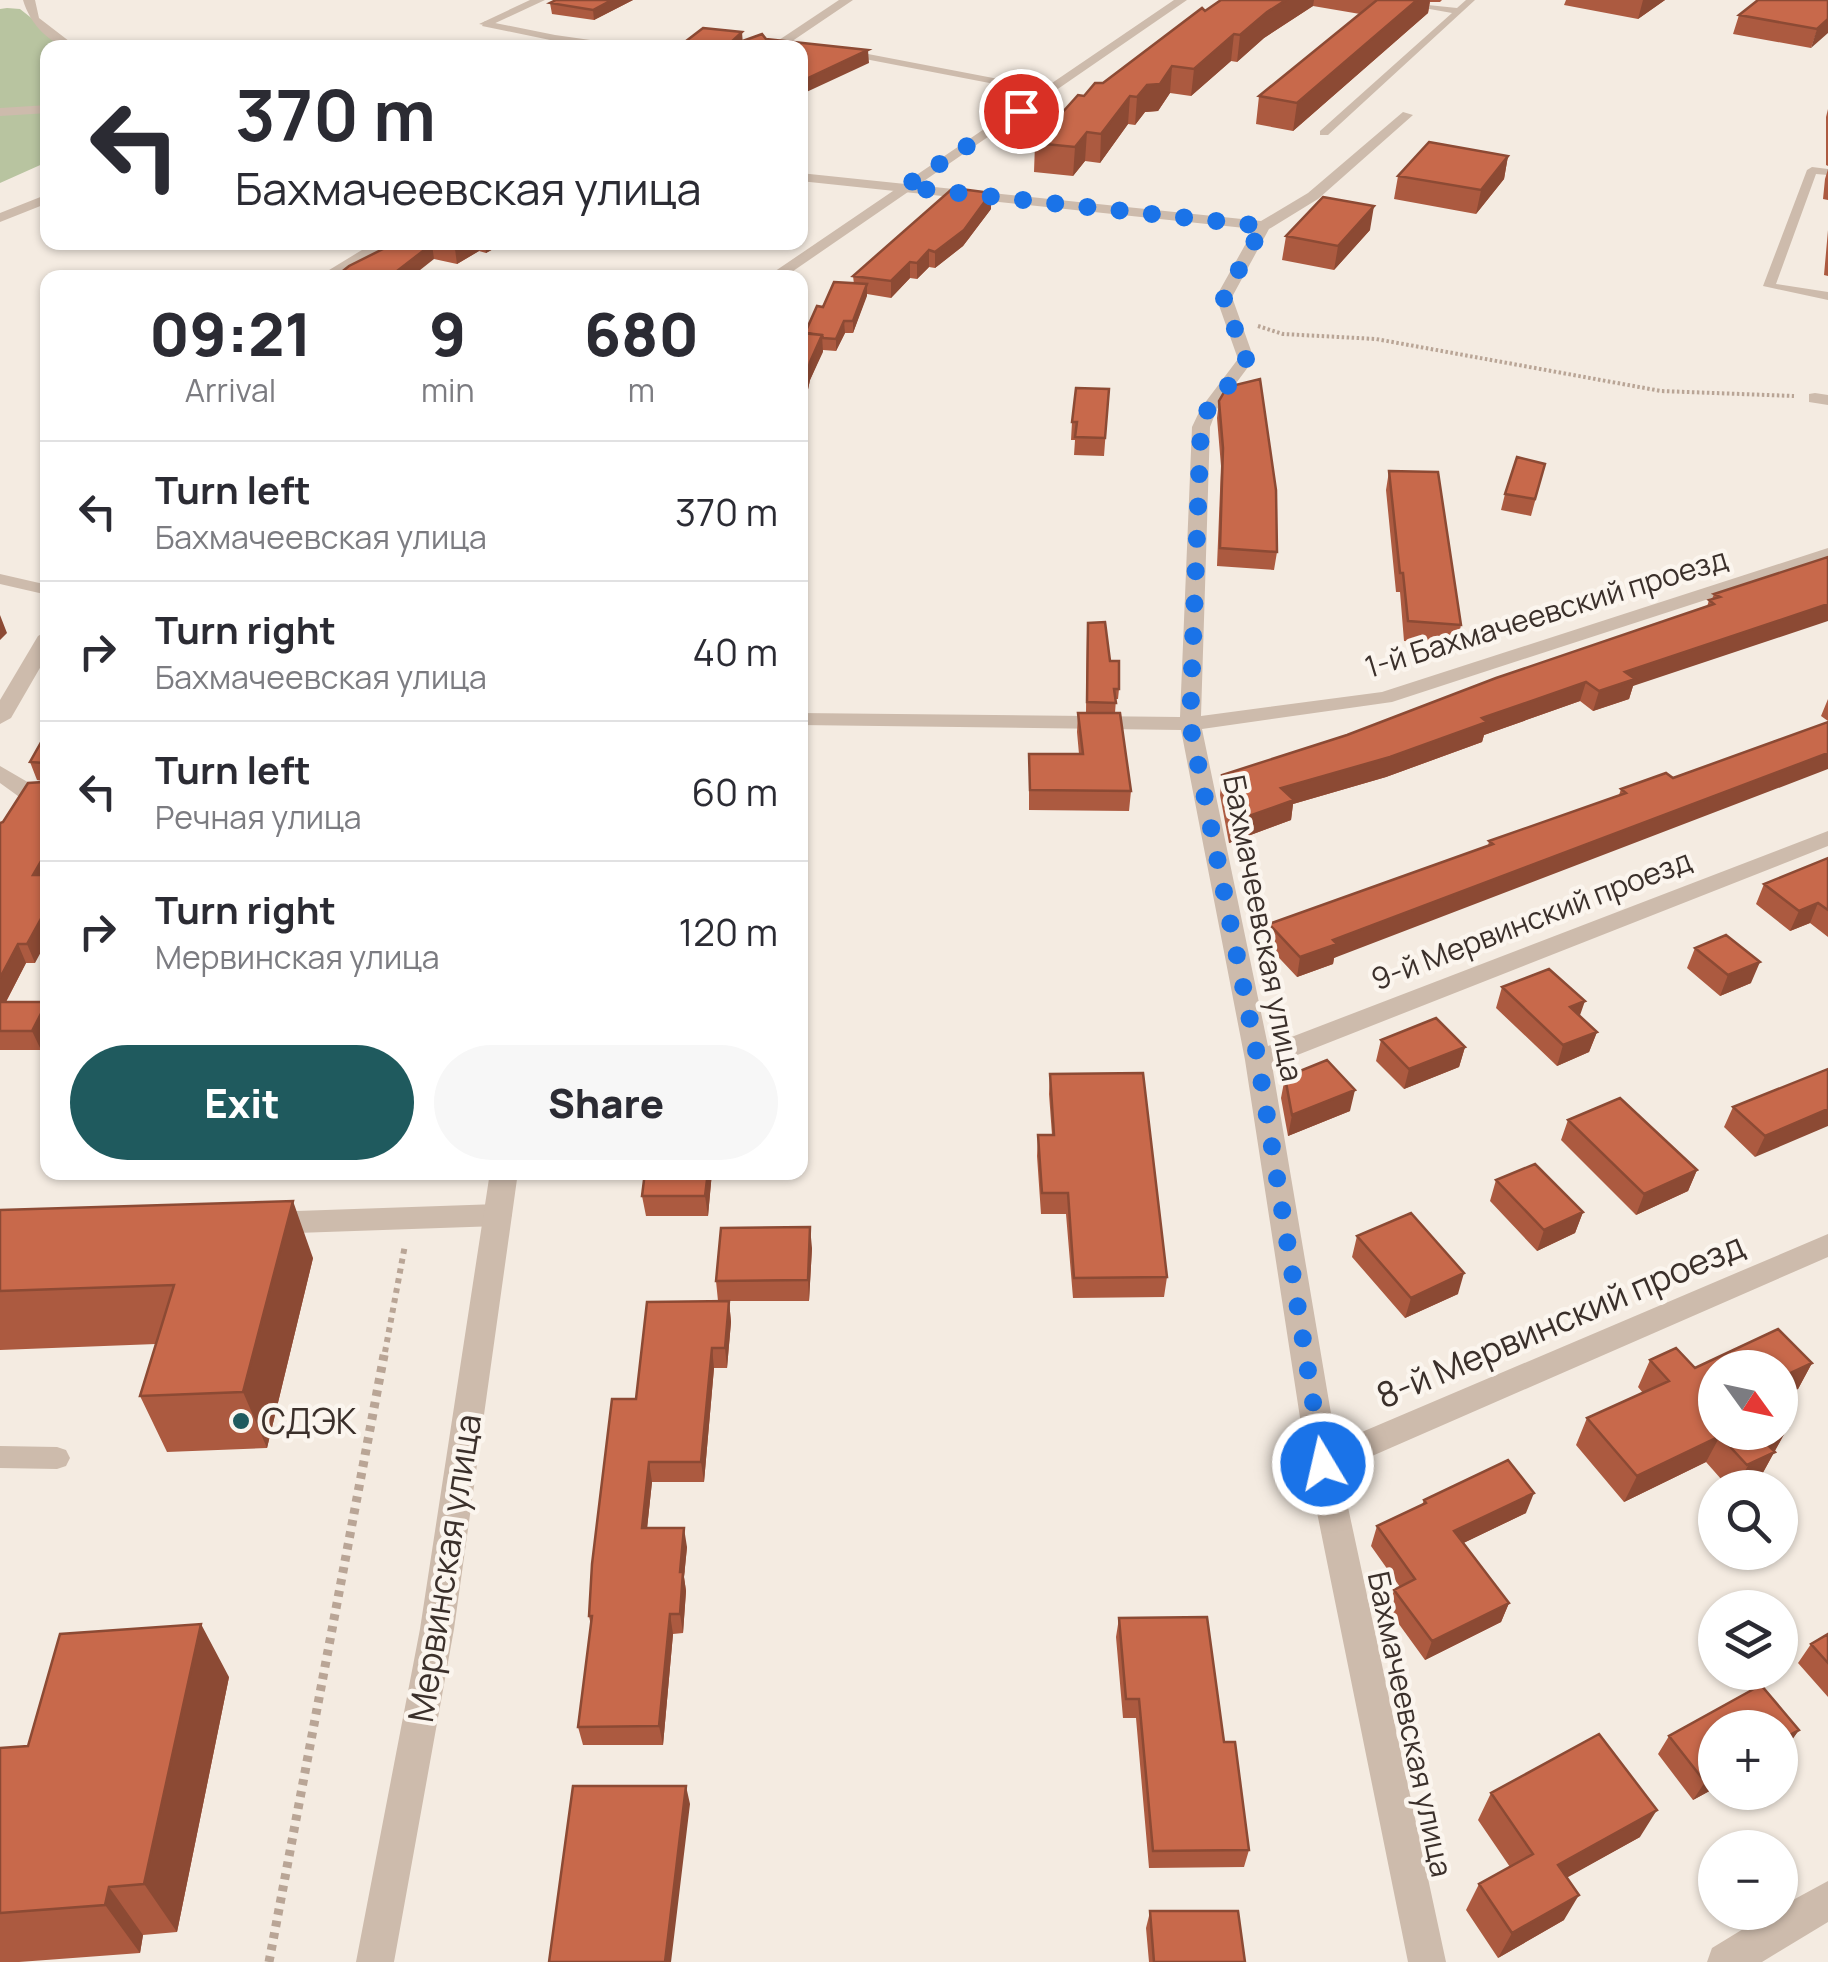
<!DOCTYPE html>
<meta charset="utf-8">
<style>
:root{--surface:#fff;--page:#f7f7f7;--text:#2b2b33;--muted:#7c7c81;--line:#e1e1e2;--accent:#1f5a5e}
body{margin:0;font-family:Manrope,sans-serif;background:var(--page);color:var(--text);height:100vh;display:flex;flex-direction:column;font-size:38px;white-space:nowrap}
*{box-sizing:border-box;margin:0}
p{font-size:32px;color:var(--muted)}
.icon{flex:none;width:55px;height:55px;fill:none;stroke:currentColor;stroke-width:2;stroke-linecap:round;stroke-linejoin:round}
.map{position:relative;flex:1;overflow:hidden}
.panel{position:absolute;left:40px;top:270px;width:768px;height:910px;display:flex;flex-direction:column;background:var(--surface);border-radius:20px;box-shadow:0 2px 8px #0004}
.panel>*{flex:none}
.hud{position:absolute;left:40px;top:40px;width:768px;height:210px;border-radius:20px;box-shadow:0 2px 8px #0004;background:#fff;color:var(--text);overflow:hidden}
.needle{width:65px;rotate:123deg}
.fabs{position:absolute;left:1698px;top:1350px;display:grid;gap:20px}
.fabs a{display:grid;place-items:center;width:100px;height:100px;border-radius:50%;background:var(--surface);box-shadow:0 2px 8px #0004;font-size:50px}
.pin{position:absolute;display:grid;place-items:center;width:85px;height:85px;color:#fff;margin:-42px;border:5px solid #fff;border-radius:50%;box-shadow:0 2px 10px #0007}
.me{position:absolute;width:110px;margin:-55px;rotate:351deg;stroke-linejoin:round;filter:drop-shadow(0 0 8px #0008)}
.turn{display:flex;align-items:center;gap:35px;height:210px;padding:0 30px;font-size:45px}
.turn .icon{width:130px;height:130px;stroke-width:2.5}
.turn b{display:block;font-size:70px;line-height:85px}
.eta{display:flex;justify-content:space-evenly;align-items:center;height:170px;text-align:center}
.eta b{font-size:60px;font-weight:800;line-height:70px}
.button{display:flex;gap:20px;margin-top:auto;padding:20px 30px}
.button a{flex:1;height:115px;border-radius:60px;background:var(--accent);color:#fff;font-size:40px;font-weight:800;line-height:115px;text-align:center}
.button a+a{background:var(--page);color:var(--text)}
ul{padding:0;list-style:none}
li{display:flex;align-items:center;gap:30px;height:140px;padding:0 30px;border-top:2px solid var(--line)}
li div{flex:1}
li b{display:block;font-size:38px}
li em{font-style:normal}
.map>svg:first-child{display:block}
.green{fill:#b8c4a0}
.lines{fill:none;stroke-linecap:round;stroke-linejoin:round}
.path-far2{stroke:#b9a596;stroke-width:4;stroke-dasharray:2.5 2.5;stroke-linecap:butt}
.path-far1{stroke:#b9a596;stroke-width:6;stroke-dasharray:5 5;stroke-linecap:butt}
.path{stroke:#b9a596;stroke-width:9;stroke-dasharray:6 6;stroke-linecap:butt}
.service{fill:#cdbbac;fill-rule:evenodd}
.minor{fill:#cdbbac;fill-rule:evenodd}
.tertiary{fill:#cdbbac;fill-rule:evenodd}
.wall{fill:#ac5a40}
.shaded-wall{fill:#8c4a34}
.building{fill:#c8694b;stroke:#8c4a34;stroke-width:2.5}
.route{stroke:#1a73e8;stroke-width:18;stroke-dasharray:0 32.4}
.poi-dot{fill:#1f5a5e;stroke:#fbf5ee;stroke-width:4}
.labels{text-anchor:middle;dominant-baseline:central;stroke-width:9;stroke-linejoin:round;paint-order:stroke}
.street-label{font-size:30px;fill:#3b302b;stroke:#fbf5ee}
.near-street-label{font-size:35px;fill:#3b302b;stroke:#fbf5ee}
.near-poi-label{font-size:35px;fill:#3b302b;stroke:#fbf5ee;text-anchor:start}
</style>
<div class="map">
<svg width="1828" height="1962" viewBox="0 0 1828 1962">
<rect width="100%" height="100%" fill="#f4ebe1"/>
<path class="green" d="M7,8l13,1 48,38 -20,1 -1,114 -47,21v-174z"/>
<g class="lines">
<path class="path-far2" d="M1258,326l25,8 93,5 285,52 133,5"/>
<path class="path-far1" d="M385,1352l20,-107"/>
<path class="path" d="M269,1962l116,-612"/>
<path class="service" d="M1379,0l78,8 9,-8h9l-147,135h-8v-4l132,-118z
M485,21l70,14 92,13 -92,-7 -73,-15z
M842,49l209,40 5,3 -5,3 -212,-41z
M1812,167l16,2v6l-12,-1 -40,110 52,8v8l-65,-14 44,-116z
M0,574l48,11v10l-48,-11z
M0,1446l57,1 9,3 4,8 -4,8 -9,3 -57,-1z"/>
<path class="minor" d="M23,0h12l4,18 39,30c-27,0 -48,-24 -55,-48z
M530,0h15l-56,26 -10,-2z
M839,0h14l-71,48h-15z
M48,105v8l-48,3v-8z
M1403,112l10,3 -95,84 -49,30 -37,68 22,62 -37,50 -7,18 -9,289 181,-24 446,-144v12l-436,142 -190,27 66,317 560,-215v15l-556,219 64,378 492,-209v23l-488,213 106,492h-38l-101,-499 -62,-403 -64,-330 -381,-5v-12l380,4 12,-290 9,-19 37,-49 -22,-62 38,-68 -454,-48v-8l461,48 47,-28z
M48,194v9l-48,19v-9z
M375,242h18l-58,36h-19z
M1815,393l13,2v10l-19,-3v-8z
M48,630v24l-37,64 -11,6v-24l38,-64z
M0,766l31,18h17v14l-30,-2 -18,-13z
M498,1204l10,3 4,8 -4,8 -10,3 -230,8 -10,-3 -4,-8 4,-8 10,-3z"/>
<path class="tertiary" d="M1174,0h13l-404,278h-18z
M490,1172h28l-64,457 -60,333h-38l64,-333z
M1828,1881v41l-66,40h-55l5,-14 59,-36h9v-5z"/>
</g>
<path class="wall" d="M556,0h77l-39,20 -42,-6 -2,-11z
M1221,0h221l-2,2h-10l-2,11 -135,118 -37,-7 3,-28 101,-82 -47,-8 -49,32 -27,24 -6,-1 -40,35 -21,-3 -12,18 -13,1 -10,13 -7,-1 -28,39 -15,-2 -12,15 -39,-4 1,-29 49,-47z
M1566,0h99l-27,19 -74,-14z
M1828,0l-17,48 -78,-14 6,-19z
M1828,109v57l-2,-1v-48z
M1508,156l-4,23 -28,35 -82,-15 4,-23z
M1828,169v31l-5,-1 2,-20z
M991,209l-28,37 -28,22 -6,-1 -12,12 -7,-1 -19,20 -24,-4 -14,39h-8l-9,18 -13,-1 -13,30 -10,47 5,-94 18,-26 31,-23 -1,-8z
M1370,230l-36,40 -52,-10 4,-24z
M1828,230v46l-4,-1z
M397,242h109l-20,11 -7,-2 -22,13 -23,-5z
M1109,389l-5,67 -30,-1 1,-15h-4l1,-18z
M1219,401l58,151 -3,18 -57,-4 4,-100 -4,-48z
M1545,464l-14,52 -30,-6 4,-16z
M1389,471l72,154 -4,19 -53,-3 -4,-49h-4l-10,-102z
M1828,557l-195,129 -4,13 -36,12 -13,-10 -96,34 -2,7 -96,35 -93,27 -2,16 -62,23 -9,-48 2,-20 125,-40 360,-128 2,-7 3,-1 2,-5z
M1087,633l23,28 9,28 -1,10h-2l-1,14 -29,-1z
M1828,699v22l-7,-5z
M1078,713l53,78 -2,20 -100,-1v-56h50l-2,-22z
M48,730l-13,233h-9l-20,39h41l1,34 -7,14h-41v-227l3,-1 40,-40v-1l-6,-1 -7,-18z
M1666,773l-332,185 -1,6 -36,13 -31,-33 3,-20 219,-78 1,-5 130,-46 2,-6z
M1828,858v79l-18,-14 -20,8 -34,-27 8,-20z
M1695,948l56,35 -31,13 -33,-28z
M1502,987l78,29 17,16 -8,20 -32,14 -61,-58z
M1381,1040l84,7 -6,20 -55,22 -28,-28z
M1828,1069l-73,88 -31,-30 9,-20z
M1050,1074l117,203 -3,20 -91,1 -7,-84h-25l-4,-58 1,-21h14l-3,-41z
M1285,1077l65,34 -62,25 -7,-38z
M1568,1120l129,50 -9,21 -52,24 -75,-75z
M645,1172h67l-4,44h-62l-4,-20z
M1496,1180l87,32 -8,21 -38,18 -47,-50z
M0,1210l313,48 -46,190 -100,4 -27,-56 16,-52 -156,6z
M1357,1236l101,58 -53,24 -53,-61z
M812,1248l-3,53h-80l2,21 -4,46h-13l-10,114h-52l-5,46 40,19 -3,30 2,14 -3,42 -10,1 -10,111h-80l-5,-18 13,-101 -2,-10 47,-217 82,-98 -2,-20z
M1650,1360l45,8 117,-5 -14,26 -83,-21 73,59 -28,51 -19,10h-12l-23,-26 -82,40 -48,-57 11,-27 56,-25 -5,-6z
M1424,1500l102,13 -63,30 46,60 -8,19 -76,38 -37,-51 6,-19 6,-3 -29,-41 6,-20 45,-21z
M1119,1618l105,124 25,108 -5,17 -95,1 -13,-150h-13l-7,-81z
M1828,1634v63l-30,-34 13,-19z
M229,1677l-52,255 -34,3 -3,18 -121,9h-19v-214l28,-2z
M1761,1685l38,45 -13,18 -6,4v-24h-65v60l-22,12 -35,-46 11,-18z
M1491,1793l149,44 -73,40 -3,43 -66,38 -32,-48 13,-26 31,-17 -32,-47z
M1150,1912l95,50h-96l-3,-34z"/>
<path class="shaded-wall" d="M612,0h21l-39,20 -1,-10z
M1286,0h28l-1,6 -49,32 -27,24 3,-27 27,-23z
M1417,0h13l-2,13 -135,118 4,-28z
M1643,0h22l-27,19z
M1828,19v14l-17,15 6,-19z
M742,32l1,13 -17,3z
M1234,34l-3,27 -40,35 3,-27z
M868,50l1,13 -69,32v-13z
M1172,66l-2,27 -12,18 -13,1 -10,13 2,-28 10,-12z
M1130,96l-2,28 -28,39 1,-29z
M1087,132l-2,29 -12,15 2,-29z
M1508,156l-4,23 -28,35 5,-24z
M991,193v16l-28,37 -28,22v-16z
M1374,206l-4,24 -36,40 4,-24z
M465,242h12l2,9 -22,13 -2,-15z
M485,242h21l-20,11z
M432,244l2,15 -24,19h-22z
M929,250v17l-12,12v-16z
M910,262v16l-19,20v-17z
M867,284v12l-14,37v-12z
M844,321l1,12 -9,18v-12z
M822,335l1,17 -13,28 -10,47v-22l10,-43z
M1828,604v17l-195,65 -4,13 -36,12 6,-20 26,-19z
M0,615l7,18 -7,7z
M1586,682l-6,19 -96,34 -2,7 -96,35 -93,27 -2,16 -62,23 3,-21 49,-34z
M1828,753v16l-494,189 -1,6 -36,13 3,-20 33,-17z
M48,849v33l-15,-7z
M1818,903l-8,20 -20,8 9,-20z
M48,906v33l-13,24 -8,-19z
M18,944l8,19 -26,50v-35z
M1760,962l-9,21 -31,13 8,-21z
M1585,1001l-7,20 -8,-14z
M47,1002l1,34 -7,14 -9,-19z
M1597,1032l-8,20 -32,14 6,-21z
M1465,1047l-6,20 -55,22 5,-20z
M1355,1090l-5,21 -62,25 4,-21z
M1828,1109v17l-73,31 10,-21z
M1697,1170l-9,21 -52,24 8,-21z
M708,1172h4l-4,44 -3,-20z
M293,1201l20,57 -46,190 -24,-56z
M1583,1212l-8,21 -38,18 7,-21z
M810,1227l2,21 -3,53 -1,-21z
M1464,1273l-6,21 -53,24 6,-20z
M729,1301l2,21 -4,46 -2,-20z
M712,1348l2,20 -10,114 -3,-20z
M1812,1363l-14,26 -18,9v-20z
M1788,1427l-28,51 -19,10h-6l28,-48z
M1720,1436l-14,26 -82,40 13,-26z
M649,1462l3,20 -7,66 -3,-20z
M1534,1493l-8,20 -79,38 7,-20z
M684,1528l3,19 -3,30 2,14 -3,42 -3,-19v-42z
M1509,1603l-8,19 -76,38 7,-19z
M670,1614l3,20 -10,111 -4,-19z
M201,1624l28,53 -52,255 -33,-48z
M1799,1730l-13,18 -6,4v-12z
M1715,1777v11l-22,12 12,-18z
M686,1786l4,18 -19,158h-6z
M1657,1810l-17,27 -97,54 15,-26z
M109,1887l34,48 -3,18 -35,-48z
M1579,1895l-15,25 -66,38 14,-25z"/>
<path class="building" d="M556,0h56l-19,10 -43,-7z
M1221,0h65l-19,12 -27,23 -6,-1 -40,35 -22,-3 -12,18 -13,1 -10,12 -7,-1 -29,38 -14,-2 -12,15 -40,-4 43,-48 6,1 11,-13h8l99,-75 3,3z
M1377,0h40l-120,103 -38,-7z
M1758,0h70v19l-11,10 -78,-14z
M703,28l39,4 -16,15 36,-13 4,5 102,11 -68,32v-34h-123z
M1429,142l79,14 -27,34 -83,-14z
M953,188l38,5 -27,37 -29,22 -6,-2 -12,13 -7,-1 -19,19 -38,-5z
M1323,197l51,9 -36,40 -52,-10z
M397,242h68l-10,7 -23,-5 -44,34h-54l15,-12z
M834,282l33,2 -14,37h-9l-8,18 -13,-1 -1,-3 -17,-2 12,-27 6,1z
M800,333l22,2 -12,27 -10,43z
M1260,379l16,111 1,62 -57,-4 3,-100 -4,-47 8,-14z
M1076,388l33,1 -4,49 -30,-1 2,-15h-5z
M1517,457l28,7 -10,35 -30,-5z
M1389,471l49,1 23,153 -53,-4 -5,-48h-3z
M1828,557v47l-203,68 10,7 -36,12 -13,-9 -104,36 5,4 -97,35 -109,31 13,12 -62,22 -10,-47 125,-40 149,-57 218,-74 -5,-4 11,-3 -6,-3z
M1105,622l5,39h9v28h-5l2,14 -29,-1 1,-79z
M1078,713h42l11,78 -101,-1 -1,-36h54z
M1828,722v31l-495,187 4,4 -37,13 -31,-33 224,-80 -4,-3 137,-48 -5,-4 45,-16 7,5z
M48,730v119l-15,26h15v31l-21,38h-9l-18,34v-155l3,-1 25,-39 15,-1 1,-19 -14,-1z
M1828,858v52l-10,-7 -19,8 -35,-27z
M1726,935l34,27 -32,13 -33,-27z
M1549,969l36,32 -15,6 27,25 -34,13 -61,-58z
M0,1002h47l-15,29h-32z
M1436,1018l29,29 -56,22 -28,-29z
M1327,1060l28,30 -63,25 -7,-38z
M1828,1069v40l-63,27 -32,-29z
M1143,1073l24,204 -93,1 -6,-85h-26l-4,-58h16l-4,-61z
M1620,1098l77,72 -53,24 -76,-74z
M1535,1164l48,48 -39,18 -48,-50z
M645,1172h63l-3,24h-63z
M293,1201l-50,191 -103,4 34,-111 -174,6v-81z
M1411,1213l53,60 -53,25 -54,-62z
M810,1227l-2,53 -92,1 5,-53z
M729,1301l-4,47h-13l-11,114h-52l-7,66h42l-4,44h3l-3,42h-10l-11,112 -81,1 14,-111h-3l3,-52 20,-165h24l11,-97z
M1778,1329l34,34 -32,15v-10h-65v64h62l-14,8 12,12 -28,13 -27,-29 -83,40 -50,-58 82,-37 -19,-21 26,-12 19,20z
M1780,1418l8,9 -8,4z
M1508,1460l26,33 -80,38 55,72 -77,38 -38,-51 21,-11 -38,-53 49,-23 -2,-3z
M1207,1617l17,125h11l14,108 -96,1 -14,-152h-13l-7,-81z
M201,1624l-57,260 -35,3 -4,18 -105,8v-165l28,-2 32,-112z
M1828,1634v29l-17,-19z
M1761,1685l38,45 -19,10v-12h-65v49l-10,5 -36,-46z
M1599,1734l58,76 -99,55 21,30 -67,38 -33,-49 54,-30 -42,-61z
M573,1786h113l-21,176h-116z
M1150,1911h88l7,51h-91z"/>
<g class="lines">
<path class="route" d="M1021,111l-117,76 359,39 -39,71c0,23 20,38 22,62 -10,27 -38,38 -45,67l-11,298 68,336 65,404"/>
</g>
<circle class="poi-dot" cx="241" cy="1421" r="10"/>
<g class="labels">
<g class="street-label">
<text transform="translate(1546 612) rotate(-17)">1-й Бахмачеевский проезд</text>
<text transform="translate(1531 919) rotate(-21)">9-й Мервинский проезд</text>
<text transform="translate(1264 928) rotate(79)">Бахмачеевская улица</text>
<text transform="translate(1411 1724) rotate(78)">Бахмачеевская улица</text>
</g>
<g class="near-street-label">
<text transform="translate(1560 1320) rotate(-23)">8-й Мервинский проезд</text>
<text transform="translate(444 1568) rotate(-81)">Мервинская улица</text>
</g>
<g class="near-poi-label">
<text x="261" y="1421">СДЭК</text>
</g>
</g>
</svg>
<div class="fabs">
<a><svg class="needle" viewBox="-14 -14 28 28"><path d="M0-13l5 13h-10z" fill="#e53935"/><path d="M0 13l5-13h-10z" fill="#7c7c81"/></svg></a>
<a><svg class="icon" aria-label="search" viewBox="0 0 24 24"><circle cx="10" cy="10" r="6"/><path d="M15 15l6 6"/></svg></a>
<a><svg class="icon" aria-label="layers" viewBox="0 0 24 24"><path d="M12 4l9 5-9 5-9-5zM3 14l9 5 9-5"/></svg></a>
<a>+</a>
<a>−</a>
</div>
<div class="pin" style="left:1021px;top:111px;background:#d93025"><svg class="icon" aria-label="arrive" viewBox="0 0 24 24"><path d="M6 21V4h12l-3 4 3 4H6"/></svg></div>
<svg class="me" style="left:1323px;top:1464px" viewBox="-20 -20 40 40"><circle r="17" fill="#1a73e8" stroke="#fff" stroke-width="3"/><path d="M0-11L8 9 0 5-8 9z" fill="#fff"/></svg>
<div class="hud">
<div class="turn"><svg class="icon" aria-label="left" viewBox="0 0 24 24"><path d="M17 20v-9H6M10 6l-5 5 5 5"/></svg><div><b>370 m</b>Бахмачеевская улица</div></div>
</div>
<section class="panel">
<div class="eta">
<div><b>09:21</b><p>Arrival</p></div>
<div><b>9</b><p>min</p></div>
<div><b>680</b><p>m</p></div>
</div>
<ul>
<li><svg class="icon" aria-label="left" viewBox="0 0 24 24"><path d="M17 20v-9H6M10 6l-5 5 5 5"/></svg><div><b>Turn left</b><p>Бахмачеевская улица</p></div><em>370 m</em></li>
<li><svg class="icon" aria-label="right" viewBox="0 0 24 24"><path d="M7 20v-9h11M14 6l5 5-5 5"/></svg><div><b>Turn right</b><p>Бахмачеевская улица</p></div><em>40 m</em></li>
<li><svg class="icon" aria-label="left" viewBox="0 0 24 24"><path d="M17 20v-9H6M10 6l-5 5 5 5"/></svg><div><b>Turn left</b><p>Речная улица</p></div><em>60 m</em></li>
<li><svg class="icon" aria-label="right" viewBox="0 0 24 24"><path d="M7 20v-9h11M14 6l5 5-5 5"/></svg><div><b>Turn right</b><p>Мервинская улица</p></div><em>120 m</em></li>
</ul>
<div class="button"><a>Exit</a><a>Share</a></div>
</section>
</div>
